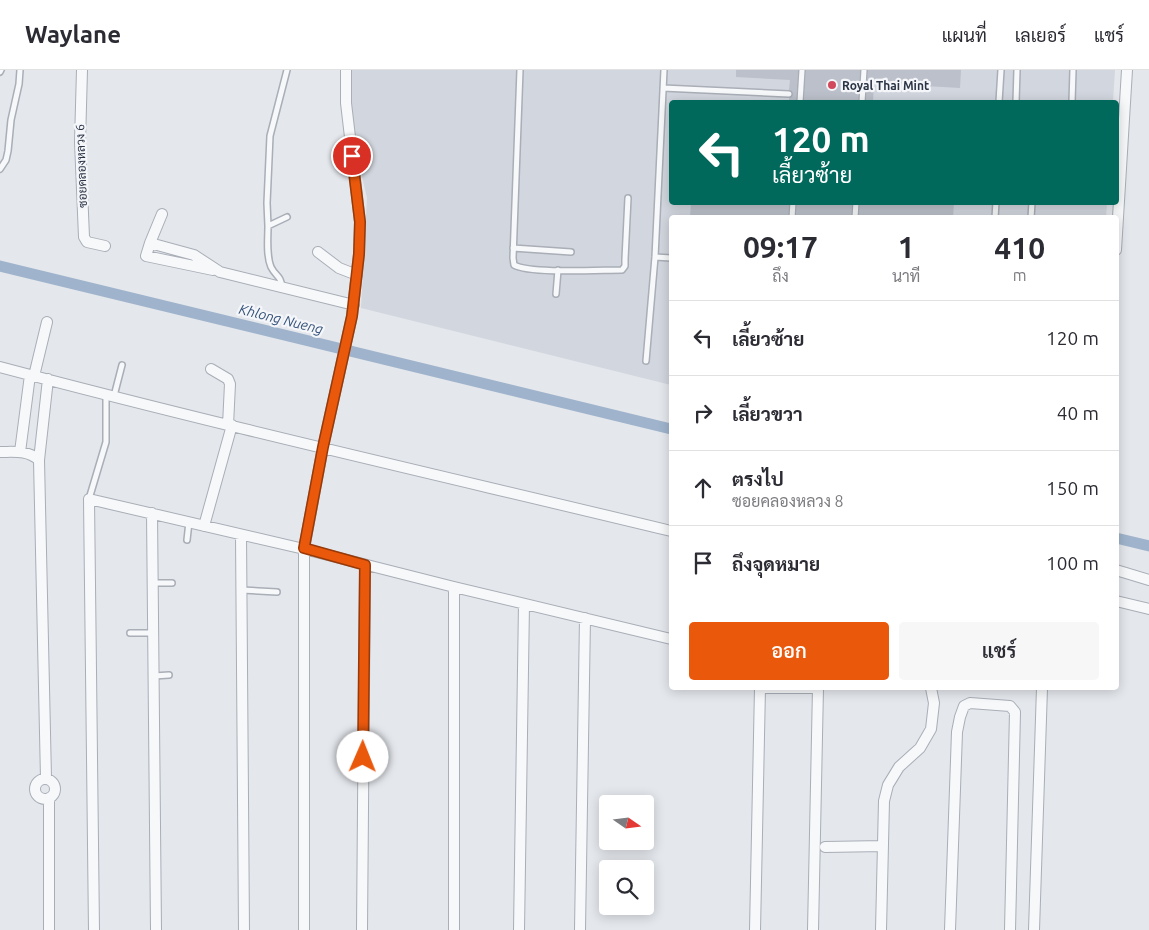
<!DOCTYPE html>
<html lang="th">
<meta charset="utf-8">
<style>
:root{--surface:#fff;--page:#f7f7f7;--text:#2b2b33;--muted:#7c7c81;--line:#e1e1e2;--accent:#ea580c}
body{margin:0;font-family:Ubuntu,Sarabun,sans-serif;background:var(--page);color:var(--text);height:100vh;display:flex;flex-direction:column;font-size:19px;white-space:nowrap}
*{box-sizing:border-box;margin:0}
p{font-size:16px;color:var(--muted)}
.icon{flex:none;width:28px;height:28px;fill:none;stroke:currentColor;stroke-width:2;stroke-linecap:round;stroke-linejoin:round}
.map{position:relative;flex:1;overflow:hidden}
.drawer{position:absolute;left:669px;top:145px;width:450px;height:475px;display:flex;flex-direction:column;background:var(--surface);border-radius:5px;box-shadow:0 2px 12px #0003}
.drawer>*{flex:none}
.banner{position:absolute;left:669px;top:30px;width:450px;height:105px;border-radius:5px;box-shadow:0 2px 12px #0003;background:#00695c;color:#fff;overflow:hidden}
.needle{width:32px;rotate:104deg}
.controls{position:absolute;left:599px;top:725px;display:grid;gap:10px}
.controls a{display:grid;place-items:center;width:55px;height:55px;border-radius:5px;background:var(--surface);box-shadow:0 2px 12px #0003;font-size:25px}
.pin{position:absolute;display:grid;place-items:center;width:42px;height:42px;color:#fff;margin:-21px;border:2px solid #fff;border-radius:50%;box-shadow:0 1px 5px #0007}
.me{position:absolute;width:55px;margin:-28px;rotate:1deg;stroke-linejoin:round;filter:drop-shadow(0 0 4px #0008)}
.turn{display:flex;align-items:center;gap:18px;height:105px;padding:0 20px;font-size:22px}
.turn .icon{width:65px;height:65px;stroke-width:2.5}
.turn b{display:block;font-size:35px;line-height:42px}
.eta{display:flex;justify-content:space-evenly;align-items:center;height:85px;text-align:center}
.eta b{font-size:30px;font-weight:600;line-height:35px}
.primary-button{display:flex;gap:10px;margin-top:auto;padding:10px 20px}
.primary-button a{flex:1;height:58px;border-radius:5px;background:var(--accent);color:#fff;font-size:20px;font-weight:600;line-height:58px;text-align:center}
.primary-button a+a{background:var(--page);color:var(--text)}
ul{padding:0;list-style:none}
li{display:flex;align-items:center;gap:15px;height:75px;padding:0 20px;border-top:1px solid var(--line)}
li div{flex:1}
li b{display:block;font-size:19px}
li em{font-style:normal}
header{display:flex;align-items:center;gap:30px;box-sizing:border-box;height:70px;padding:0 25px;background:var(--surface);border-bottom:1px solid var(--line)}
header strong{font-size:24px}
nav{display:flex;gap:28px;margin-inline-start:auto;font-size:18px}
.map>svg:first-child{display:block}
.built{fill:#d2d6de}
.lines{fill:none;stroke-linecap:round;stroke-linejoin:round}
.canal{stroke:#9fb4cc;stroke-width:11}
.building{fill:#bbc0ca}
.service-casing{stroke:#a9aeb7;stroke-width:8}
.minor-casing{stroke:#a9aeb7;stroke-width:12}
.service{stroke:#f7f8fa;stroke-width:5}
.minor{stroke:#f7f8fa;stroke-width:10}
.route-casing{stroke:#983908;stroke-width:12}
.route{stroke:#ea580c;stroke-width:9}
.poi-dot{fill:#d1495b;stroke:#f4f6f9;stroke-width:2}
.labels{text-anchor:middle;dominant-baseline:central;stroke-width:4.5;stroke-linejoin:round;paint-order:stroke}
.poi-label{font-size:12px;font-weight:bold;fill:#2b3445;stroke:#f4f6f9;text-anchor:start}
.street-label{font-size:12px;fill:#2b3445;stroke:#f4f6f9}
.water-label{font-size:14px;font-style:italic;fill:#34527a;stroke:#f4f6f9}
</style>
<header>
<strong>Waylane</strong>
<nav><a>แผนที่</a><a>เลเยอร์</a><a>แชร์</a></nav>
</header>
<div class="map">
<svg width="1149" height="860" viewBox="0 0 1149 860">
<rect width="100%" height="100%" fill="#e4e7ec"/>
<path class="built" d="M349,0h766l-2,32h-442v100l436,1 -1,15h-435v167l-310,-77 6,-110 -18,-79z"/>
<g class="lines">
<path class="canal" d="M0,196l671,163
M1116,468l33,8"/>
</g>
<path class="building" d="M736,0h62l-2,32h-7v-4l4,-3v-3l-4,-2 1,-10 -54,-3z
M806,0h54l-2,32h-54z
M868,0h93l-1,18 -86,-5 -1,19h-7z
M691,132h98l-1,16h-98z
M797,132h55l-1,16h-55z
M860,132h94l-1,16h-94z"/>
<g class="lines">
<g class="service-casing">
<path id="service" d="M520,0l-7,188 1,7c16,9 86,5 108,5l3,-4v-7l3,-61
M0,2l1,-2
M663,18l126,6
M800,32l2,-32
M862,32l2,-32
M999,32l2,-32
M1016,32l1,-32
M1072,32l1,-32
M0,99l6,-9 2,-9 3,-31 8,-36 1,-14
M792,148l1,-16
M855,148l1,-16
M995,148l1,-16
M1031,148l1,-16
M268,156l-1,-23 3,-67 17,-66
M513,178l58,4
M655,187l16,1
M282,218c-1,-13 -6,-11 -11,-21 -5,-12 -3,-28 -3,-41l19,-9
M556,224l2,-24
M646,291l9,-104 9,-187
M114,326l8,-31
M89,429l17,-57v-47
M187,470l2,-18
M153,513h19
M242,520l35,2
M130,563h23
M154,606l15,-1"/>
</g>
<g class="minor-casing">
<path id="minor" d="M82,0l-2,72 4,95 3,5 18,4
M162,144l-12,29 44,12 26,17 134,33
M150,173l-4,13 67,14
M1116,180l11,-180
M318,182l21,16 18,7
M0,297c222,59 447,110 671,164
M211,299l17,10 2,5 -2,41
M34,306l13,-54
M0,382c15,0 27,-2 39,8l7,318
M20,382l10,-77
M39,390l9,-81
M152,443l4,417
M204,456l28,-101
M241,465l3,395
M1116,500l33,10
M1116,531l33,8
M760,618h58
M35 719a10 10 0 1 1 20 0a10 10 0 1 1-20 0Z
M49,728v132
M825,777l58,-1
M94,860l-5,-431 215,50 150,38 217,52
M304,860v-381l19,-102 29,-131 7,-62 1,-32 -14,-119v-33
M362,860l3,-365
M454,860v-343
M519,860l5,-326
M580,860l5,-312
M755,860l5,-242
M813,860l5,-242
M881,860l3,-129 4,-16 11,-18 21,-19 11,-19 3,-26 -3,-15
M950,860l7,-198 3,-15 4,-11 6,-3 40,3 5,6 -5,218
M1034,860l8,-242"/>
</g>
<use href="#service" class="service"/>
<use href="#minor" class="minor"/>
</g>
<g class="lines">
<g class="route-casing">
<path id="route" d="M352,86l8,66 -1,32 -7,62 -29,131 -19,101 61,17 -2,192"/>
</g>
<use href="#route" class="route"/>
</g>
<circle class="poi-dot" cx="832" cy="15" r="5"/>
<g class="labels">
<g class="poi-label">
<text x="842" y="15">Royal Thai Mint</text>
</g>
<g class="street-label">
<text transform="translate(81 96) rotate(-92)">ซอยคลองหลวง 6</text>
</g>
<g class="water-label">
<text transform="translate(281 249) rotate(14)">Khlong Nueng</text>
</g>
</g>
</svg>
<div class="controls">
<a><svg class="needle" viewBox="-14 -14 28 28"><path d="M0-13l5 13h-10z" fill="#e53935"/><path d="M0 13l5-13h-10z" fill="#7c7c81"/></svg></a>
<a><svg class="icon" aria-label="search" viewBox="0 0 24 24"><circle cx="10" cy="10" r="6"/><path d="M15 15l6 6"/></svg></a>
</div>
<div class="pin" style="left:352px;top:86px;background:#d93025"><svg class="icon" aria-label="arrive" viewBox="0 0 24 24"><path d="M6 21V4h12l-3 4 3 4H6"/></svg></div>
<svg class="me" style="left:363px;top:687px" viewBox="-20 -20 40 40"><circle r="19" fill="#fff"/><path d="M0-13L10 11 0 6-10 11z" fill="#ea580c"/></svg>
<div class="banner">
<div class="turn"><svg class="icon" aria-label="left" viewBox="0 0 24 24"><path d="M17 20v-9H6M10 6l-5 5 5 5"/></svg><div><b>120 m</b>เลี้ยวซ้าย</div></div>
</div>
<section class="drawer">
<div class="eta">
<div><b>09:17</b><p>ถึง</p></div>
<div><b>1</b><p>นาที</p></div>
<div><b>410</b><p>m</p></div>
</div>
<ul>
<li><svg class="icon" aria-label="left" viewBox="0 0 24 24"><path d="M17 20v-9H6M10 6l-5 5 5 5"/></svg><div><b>เลี้ยวซ้าย</b></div><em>120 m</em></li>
<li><svg class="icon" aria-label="right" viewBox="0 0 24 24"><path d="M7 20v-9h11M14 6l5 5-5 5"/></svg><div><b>เลี้ยวขวา</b></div><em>40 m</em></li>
<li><svg class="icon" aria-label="ahead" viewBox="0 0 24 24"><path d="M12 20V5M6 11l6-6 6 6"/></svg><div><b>ตรงไป</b><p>ซอยคลองหลวง 8</p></div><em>150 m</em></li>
<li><svg class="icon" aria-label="arrive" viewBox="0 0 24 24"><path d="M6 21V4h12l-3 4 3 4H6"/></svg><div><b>ถึงจุดหมาย</b></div><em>100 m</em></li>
</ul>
<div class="primary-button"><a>ออก</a><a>แชร์</a></div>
</section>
</div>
